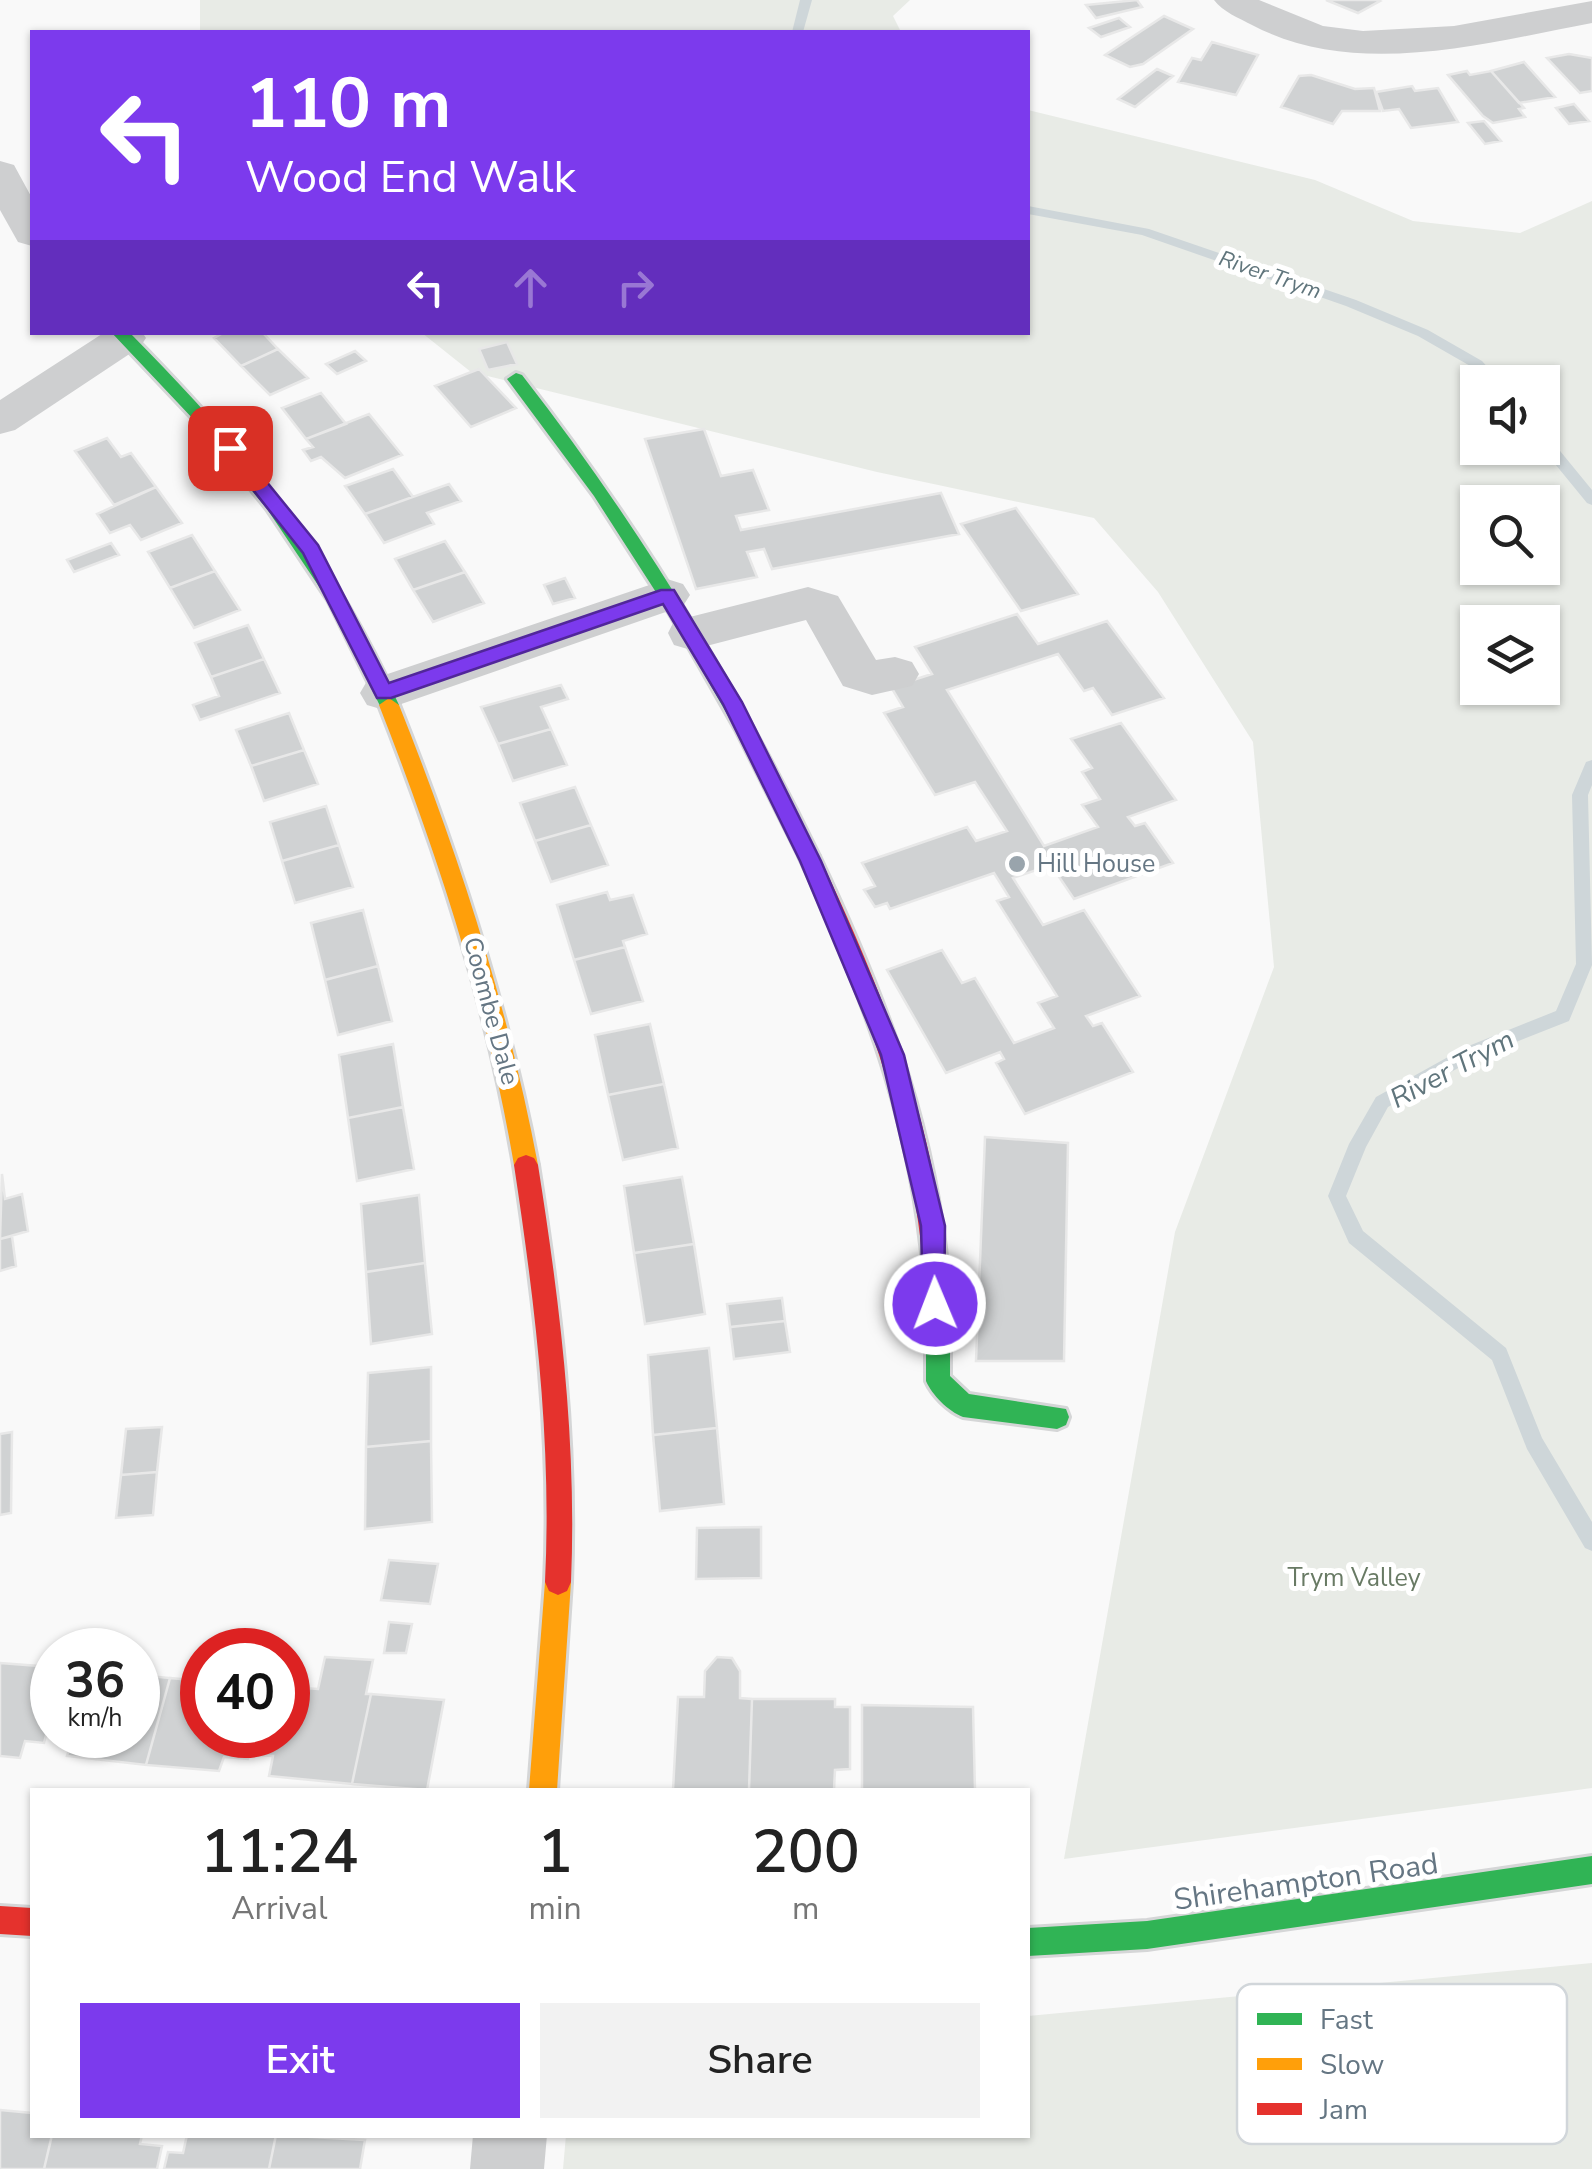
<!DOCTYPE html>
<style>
:root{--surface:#fff;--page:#f2f2f2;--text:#222;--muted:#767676;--accent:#7c3aed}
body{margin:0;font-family:"Nunito Sans",sans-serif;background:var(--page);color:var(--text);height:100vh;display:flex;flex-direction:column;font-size:38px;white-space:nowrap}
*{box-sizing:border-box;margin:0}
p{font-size:32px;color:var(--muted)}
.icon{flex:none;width:55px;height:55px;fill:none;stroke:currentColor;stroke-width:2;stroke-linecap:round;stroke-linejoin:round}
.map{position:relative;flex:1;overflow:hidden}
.details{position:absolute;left:30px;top:1788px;width:1000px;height:350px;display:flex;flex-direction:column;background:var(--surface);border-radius:0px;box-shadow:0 2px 8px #0004}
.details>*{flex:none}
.banner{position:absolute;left:30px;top:30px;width:1000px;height:305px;border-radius:0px;box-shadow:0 2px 8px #0004;background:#7c3aed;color:#fff;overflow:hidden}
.tools{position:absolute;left:1460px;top:365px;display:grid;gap:20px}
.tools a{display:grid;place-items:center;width:100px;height:100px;border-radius:0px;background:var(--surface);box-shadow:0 2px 8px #0004;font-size:50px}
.speed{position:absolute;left:30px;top:1628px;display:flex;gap:20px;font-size:50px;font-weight:700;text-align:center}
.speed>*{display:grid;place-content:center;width:130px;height:130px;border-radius:50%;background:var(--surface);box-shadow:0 2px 8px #0004;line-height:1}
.speed small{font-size:25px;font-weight:400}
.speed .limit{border:15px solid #d22;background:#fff;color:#111}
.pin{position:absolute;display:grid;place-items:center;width:85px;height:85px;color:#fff;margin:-42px;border-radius:20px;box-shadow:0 5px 15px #0006}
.me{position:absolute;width:110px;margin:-55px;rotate:359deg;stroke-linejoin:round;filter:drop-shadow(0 0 8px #0008)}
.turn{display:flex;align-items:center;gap:35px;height:210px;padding:0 50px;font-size:45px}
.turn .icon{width:130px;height:130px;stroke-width:2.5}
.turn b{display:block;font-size:70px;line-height:85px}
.lanes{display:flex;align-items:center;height:95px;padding:0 50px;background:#0003;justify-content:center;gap:50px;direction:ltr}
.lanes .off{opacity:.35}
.eta{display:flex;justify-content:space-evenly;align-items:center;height:170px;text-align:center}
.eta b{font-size:60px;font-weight:600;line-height:70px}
.action{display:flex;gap:20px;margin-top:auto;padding:20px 50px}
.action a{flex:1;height:115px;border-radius:0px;background:var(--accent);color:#fff;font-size:40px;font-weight:600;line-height:115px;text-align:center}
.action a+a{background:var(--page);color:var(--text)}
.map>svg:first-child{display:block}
.green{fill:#e8ebe6;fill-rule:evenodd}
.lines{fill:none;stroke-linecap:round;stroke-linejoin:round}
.stream{fill:#ced6d9;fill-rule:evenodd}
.building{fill:#d0d2d3;stroke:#e8e8e8;stroke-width:2.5}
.fast-casing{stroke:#d5d6d7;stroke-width:6}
.slow-casing{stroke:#d5d6d7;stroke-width:6}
.jam-casing{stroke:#d5d6d7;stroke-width:6}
.street{fill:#cecfd0;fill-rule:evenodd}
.fast{fill:#30b455;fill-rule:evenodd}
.slow{fill:#ff9f0a;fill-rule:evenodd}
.jam{fill:#e5322d;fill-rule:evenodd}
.route{fill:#7c3aed;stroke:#51269a;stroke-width:2.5}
.poi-dot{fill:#99a4ac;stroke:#fff;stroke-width:4}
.labels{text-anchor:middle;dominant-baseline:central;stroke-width:10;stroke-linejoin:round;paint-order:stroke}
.far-water-label{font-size:22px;font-style:italic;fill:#60757c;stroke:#fff}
.poi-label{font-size:25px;fill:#657683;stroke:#fff;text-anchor:start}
.street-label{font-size:25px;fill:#657683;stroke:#fff}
.park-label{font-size:25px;fill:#687a64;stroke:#fff}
.water-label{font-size:28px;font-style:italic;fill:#60757c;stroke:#fff}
.near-street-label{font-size:30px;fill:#657683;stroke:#fff}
.key{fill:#fff;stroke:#d1d6da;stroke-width:2.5}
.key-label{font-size:28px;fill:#657683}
</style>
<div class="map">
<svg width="1592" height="2169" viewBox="0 0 1592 2169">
<rect width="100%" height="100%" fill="#f9f9f9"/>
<path class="green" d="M200,0h710l-17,16 8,16h-701z
M1028,110l287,70 98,41 107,12 72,-32v1587l-528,71 111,-627 99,-265 -21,-225 -95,-150 -64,-74 -217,-46 -406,-100 -49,-39 606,-1zM1478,382h64v66h-64zM1478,502h64v66h-64zM1478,622h64v66h-64z
M1592,1963v206h-1029l3,-34h462v-119z"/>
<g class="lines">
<path class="stream" d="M800,0h12l-9,32h-11z
M1028,206l121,23 207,71 72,30 54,31 19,21h-14l-15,-15 -54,-31 -72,-30 -204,-71 -114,-21z
M1542,434l5,1 45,55v15l-5,-2 -45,-55z
M1592,760v25l-4,10 4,170 -23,56 -91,36 -90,50 -22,40 -20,49 17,35 143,117 36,90 50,84v29l-7,-3 -58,-99 -35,-89 -143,-117 -21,-47 21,-52 27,-47 90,-50 90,-36 20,-47 -4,-169 14,-33z"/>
</g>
<path class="building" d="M1137,0l5,7 -46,11 -10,-13z
M1326,0h52l2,1 -22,12z
M1164,16l29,13 -50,35 -13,3 -25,-12z
M1119,18l11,9 -29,10 -12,-9z
M1212,42l46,13 -22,40 -58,-13 14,-24 9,2z
M1569,54l23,4v33l-12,2 -33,-35z
M1524,62l31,35 -36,6 -28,-32z
M1157,69l16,7 -38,31 -17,-8z
M1467,71l3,4 21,-4 33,37 -5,1 6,8 -32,6 -10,-7 -35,-41z
M1311,75l44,14 19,-1 6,23h-38l-9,13 -52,-17 18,-31z
M1412,86l3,5 23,-3 20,34 -47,6 -12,-19 -16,2 -7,-19z
M1574,104l15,17 -20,3 -13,-16z
M1484,121l17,20 -16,3 -17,-21z
M225,332h37l16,17 -37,17 -27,-28z
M507,342l10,22 -29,6 -9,-21z
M278,349l30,29 -38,17 -29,-29z
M355,351l11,10 -29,13 -11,-10z
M479,369l37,39 -45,19 -36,-41z
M321,393l25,31 -40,15 -24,-31z
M369,414l33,41 -57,23 -24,-21 -10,4 -8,-11 10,-3 -7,-8z
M704,429l17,47 32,-6 16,40 -33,6 5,14 200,-37 18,41 -187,35 -8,-20 -17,3 10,25 -61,12 -51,-150z
M107,438l14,19 10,-4 25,34 -42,18 -39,-54z
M393,469l20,28 -48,17 -20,-28z
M449,484l12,17 -34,12 7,11 -50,19 -19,-29z
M156,487l26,36 -41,17 -11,-15 -20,8 -13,-19z
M1016,508l62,86 -57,17 -60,-87z
M192,535l23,36 -45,17 -22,-36z
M445,541l20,31 -52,18 -18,-31z
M111,543l8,12 -45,17 -7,-12z
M215,571l25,39 -46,18 -24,-40z
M465,572l19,31 -51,19 -20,-32z
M565,578l10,20 -22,6 -9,-19z
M1017,614l21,30 69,-23 57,77 -52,17 -19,-27 -9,3 -26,-37 -111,36 97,156 54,-19 -16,-22 18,-6 -18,-27 10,-4 -21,-29 50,-16 55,77 -48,17 7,9 10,-3 28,40 -99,36 -23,-34 -38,13 30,47 41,-15 56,86 -54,20 7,10 9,-3 31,49 -108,42 -29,-51 8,-4 -4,-7 -54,21 -59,-103 55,-20 20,33 13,-5 39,65 40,-15 -16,-25 19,-7 -60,-95 12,-4 -15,-24 -104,36 -3,-6 -12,4 -11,-17 11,-4 -13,-23 105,-36 9,14 31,-10 -32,-49 -40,13 -51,-82 19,-6 -12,-20 41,-13 -17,-27z
M248,625l16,34 -53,18 -16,-34z
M264,659l16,34 -80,27 -7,-15 26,-9 -8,-19z
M561,685l7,14 -27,8 10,22 -53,15 -17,-37z
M289,713l15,37 -53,16 -15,-36z
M551,729l16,36 -54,16 -15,-37z
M304,750l14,34 -54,17 -13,-35z
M575,787l16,38 -56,16 -15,-38z
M326,806l13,39 -57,16 -12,-39z
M591,825l17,40 -57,17 -16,-41z
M339,845l14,42 -58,16 -13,-42z
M607,892l3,8 23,-5 14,39 -24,7 2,6 -51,13 -17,-55z
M363,910l15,56 -53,14 -14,-57z
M625,947l18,54 -52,13 -17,-54z
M378,966l14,55 -54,14 -13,-55z
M650,1024l14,60 -56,11 -13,-60z
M393,1044l10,63 -55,11 -9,-63z
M664,1084l14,64 -55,12 -15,-65z
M403,1107l11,62 -57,12 -9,-63z
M985,1137l83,6 -4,218h-88z
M2,1174l3,25 17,-5 6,37 -28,8z
M682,1177l12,67 -60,9 -10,-67z
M419,1195l6,68 -59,9 -5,-68z
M12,1236l4,30 -16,5v-32z
M694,1244l11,70 -60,10 -11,-71z
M425,1263l7,71 -61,10 -5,-72z
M782,1298l3,23 -55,6 -3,-23z
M785,1321l5,31 -56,7 -4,-32z
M709,1348l8,80 -64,7 -5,-80z
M431,1367v74l-65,6 2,-74z
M162,1427l-5,45 -36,3 5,-46z
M717,1428l7,76 -64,7 -7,-76z
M12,1432l-1,81 -11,2v-81z
M431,1441l1,81 -67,7 1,-82z
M157,1472l-4,43 -37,3 5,-43z
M761,1527v51l-65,1 1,-51z
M389,1560l49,4 -8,40 -49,-4z
M389,1622l23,2 -6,29h-22z
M325,1657l48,3 -7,34h5l-19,90 -83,-8 4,-20 -17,-1 5,-20h27v-48l30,2z
M717,1657l15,1 8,13v27l12,1 -3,91h-76l5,-93h26l1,-26z
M0,1663l52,4v45l-8,31 -19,-2 -5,17 -20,-2z
M138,1675l32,3 -24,87 -79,-9 6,-21h65z
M170,1678l32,3v54h52l-6,24 -24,-2 -5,14 -73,-6z
M371,1694l73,6 -17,90 -75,-6z
M752,1699h83v8h15v62l-15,1 -1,20h-85z
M862,1705l111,2 2,83h-113z
M0,2110l32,3v22h20l-8,34h-44z
M52,2135h90l-2,9 22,2 -5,23h-113z
M187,2135h89l-7,34h-105l4,-17 15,1z
M276,2135l89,5 -5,29h-91z"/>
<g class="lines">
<g class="fast-casing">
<path id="fast" d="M111,332h18c116,117 202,222 270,373l-3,5h-14l-54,-110 -61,-91 -72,-88z
M516,373l6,2c117,150 214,310 297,481l-3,6h-14l-66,-132 -66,-116 -76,-118 -87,-117z
M938,1296l9,3 3,8v69l19,18 97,15 3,8 -3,8 -9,4 -94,-12c-15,-6 -31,-22 -37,-36v-74l3,-8z
M1592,1856v28l-445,65 -119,7v-28l119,-7z"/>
</g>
<g class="slow-casing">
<path id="slow" d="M389,698l10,7c60,150 109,301 139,460l-4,7 -8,3 -8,-3 -4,-7c-27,-159 -76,-310 -135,-460z
M558,1569l9,4 4,9 -14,208h-28l16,-208 4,-9z"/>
</g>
<g class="jam-casing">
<path id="jam" d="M809,848l10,8c70,148 123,286 131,451l-3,8 -9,3 -9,-3 -3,-8c-7,-165 -59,-303 -127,-451z
M526,1155l8,3 4,7c22,139 39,276 33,417l-4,9 -9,4 -9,-4 -4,-9c7,-141 -10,-278 -31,-417l4,-7z
M0,1906l32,2v28l-32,-2z"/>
</g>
<path class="street" d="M1214,0h45l64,26 40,5 91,-5 138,-25v22c-108,20 -236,57 -340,2 -13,-7 -29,-13 -38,-25z
M0,161l14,4 18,33v48l-14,-4 -18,-32z
M105,332h37l4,6 -6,9 -125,83 -15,4v-34z
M667,579l16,5 7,11 -7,11 -299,104 -17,-5 -7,-12 7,-12z
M808,587l30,9 38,64 19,-3 17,5 7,12 -7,12 -40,9 -29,-9 -37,-66 -115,30 -17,-5 -6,-12 6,-12z
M473,2135h74l-3,34h-74z"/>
<use href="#fast" class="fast"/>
<use href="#slow" class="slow"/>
<use href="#jam" class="jam"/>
</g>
<path class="route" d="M223,444h13l82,101 71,138 272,-93h13l68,112 79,159 83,194 41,171 -1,86 -9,3 -12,-11 -2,-78 -40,-171 -81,-194 -77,-157 -60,-100 -272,94h-14l-74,-145 -80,-101z"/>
<circle class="poi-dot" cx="1017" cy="864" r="10"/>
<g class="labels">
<g class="far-water-label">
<text transform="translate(1270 275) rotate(19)">River Trym</text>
</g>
<g class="poi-label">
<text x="1037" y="864">Hill House</text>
</g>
<g class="street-label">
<text transform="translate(491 1011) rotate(75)">Coombe Dale</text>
</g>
<g class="park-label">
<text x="1354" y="1578">Trym Valley</text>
</g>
<g class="water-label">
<text transform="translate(1452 1069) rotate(-28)">River Trym</text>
</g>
<g class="near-street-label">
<text transform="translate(1306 1882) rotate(-8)">Shirehampton Road</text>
</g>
</g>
<rect x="1237" y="1984" width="330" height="160" rx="15" class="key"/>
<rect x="1257" y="2013" width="45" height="12" fill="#30b455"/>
<rect x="1257" y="2058" width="45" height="12" fill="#ff9f0a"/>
<rect x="1257" y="2103" width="45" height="12" fill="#e5322d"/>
<g class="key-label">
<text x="1320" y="2029">Fast</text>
<text x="1320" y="2074">Slow</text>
<text x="1320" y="2119">Jam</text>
</g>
</svg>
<div class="tools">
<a><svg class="icon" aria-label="sound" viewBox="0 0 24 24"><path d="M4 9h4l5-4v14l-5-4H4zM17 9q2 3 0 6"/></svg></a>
<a><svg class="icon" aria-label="search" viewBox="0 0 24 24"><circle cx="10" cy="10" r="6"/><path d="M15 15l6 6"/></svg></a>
<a><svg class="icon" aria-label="layers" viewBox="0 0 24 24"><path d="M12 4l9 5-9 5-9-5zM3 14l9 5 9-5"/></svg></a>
</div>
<div class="speed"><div>36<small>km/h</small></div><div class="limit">40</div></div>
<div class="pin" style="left:230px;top:448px;background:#d93025"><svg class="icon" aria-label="arrive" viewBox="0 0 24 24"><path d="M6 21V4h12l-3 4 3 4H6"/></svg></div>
<svg class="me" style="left:935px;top:1304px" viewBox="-20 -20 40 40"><circle r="17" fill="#7c3aed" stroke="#fff" stroke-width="3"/><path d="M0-11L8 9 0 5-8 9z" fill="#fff"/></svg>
<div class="banner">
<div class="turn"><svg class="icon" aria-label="left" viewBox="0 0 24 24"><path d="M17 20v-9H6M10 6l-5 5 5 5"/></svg><div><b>110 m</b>Wood End Walk</div></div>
<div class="lanes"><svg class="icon" aria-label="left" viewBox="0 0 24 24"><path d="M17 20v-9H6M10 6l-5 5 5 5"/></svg><svg class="icon off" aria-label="ahead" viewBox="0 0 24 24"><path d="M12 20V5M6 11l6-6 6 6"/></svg><svg class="icon off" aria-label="right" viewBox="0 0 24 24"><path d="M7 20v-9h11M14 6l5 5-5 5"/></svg></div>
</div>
<section class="details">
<div class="eta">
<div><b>11:24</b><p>Arrival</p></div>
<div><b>1</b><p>min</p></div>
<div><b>200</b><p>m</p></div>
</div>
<div class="action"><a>Exit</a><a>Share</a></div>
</section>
</div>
